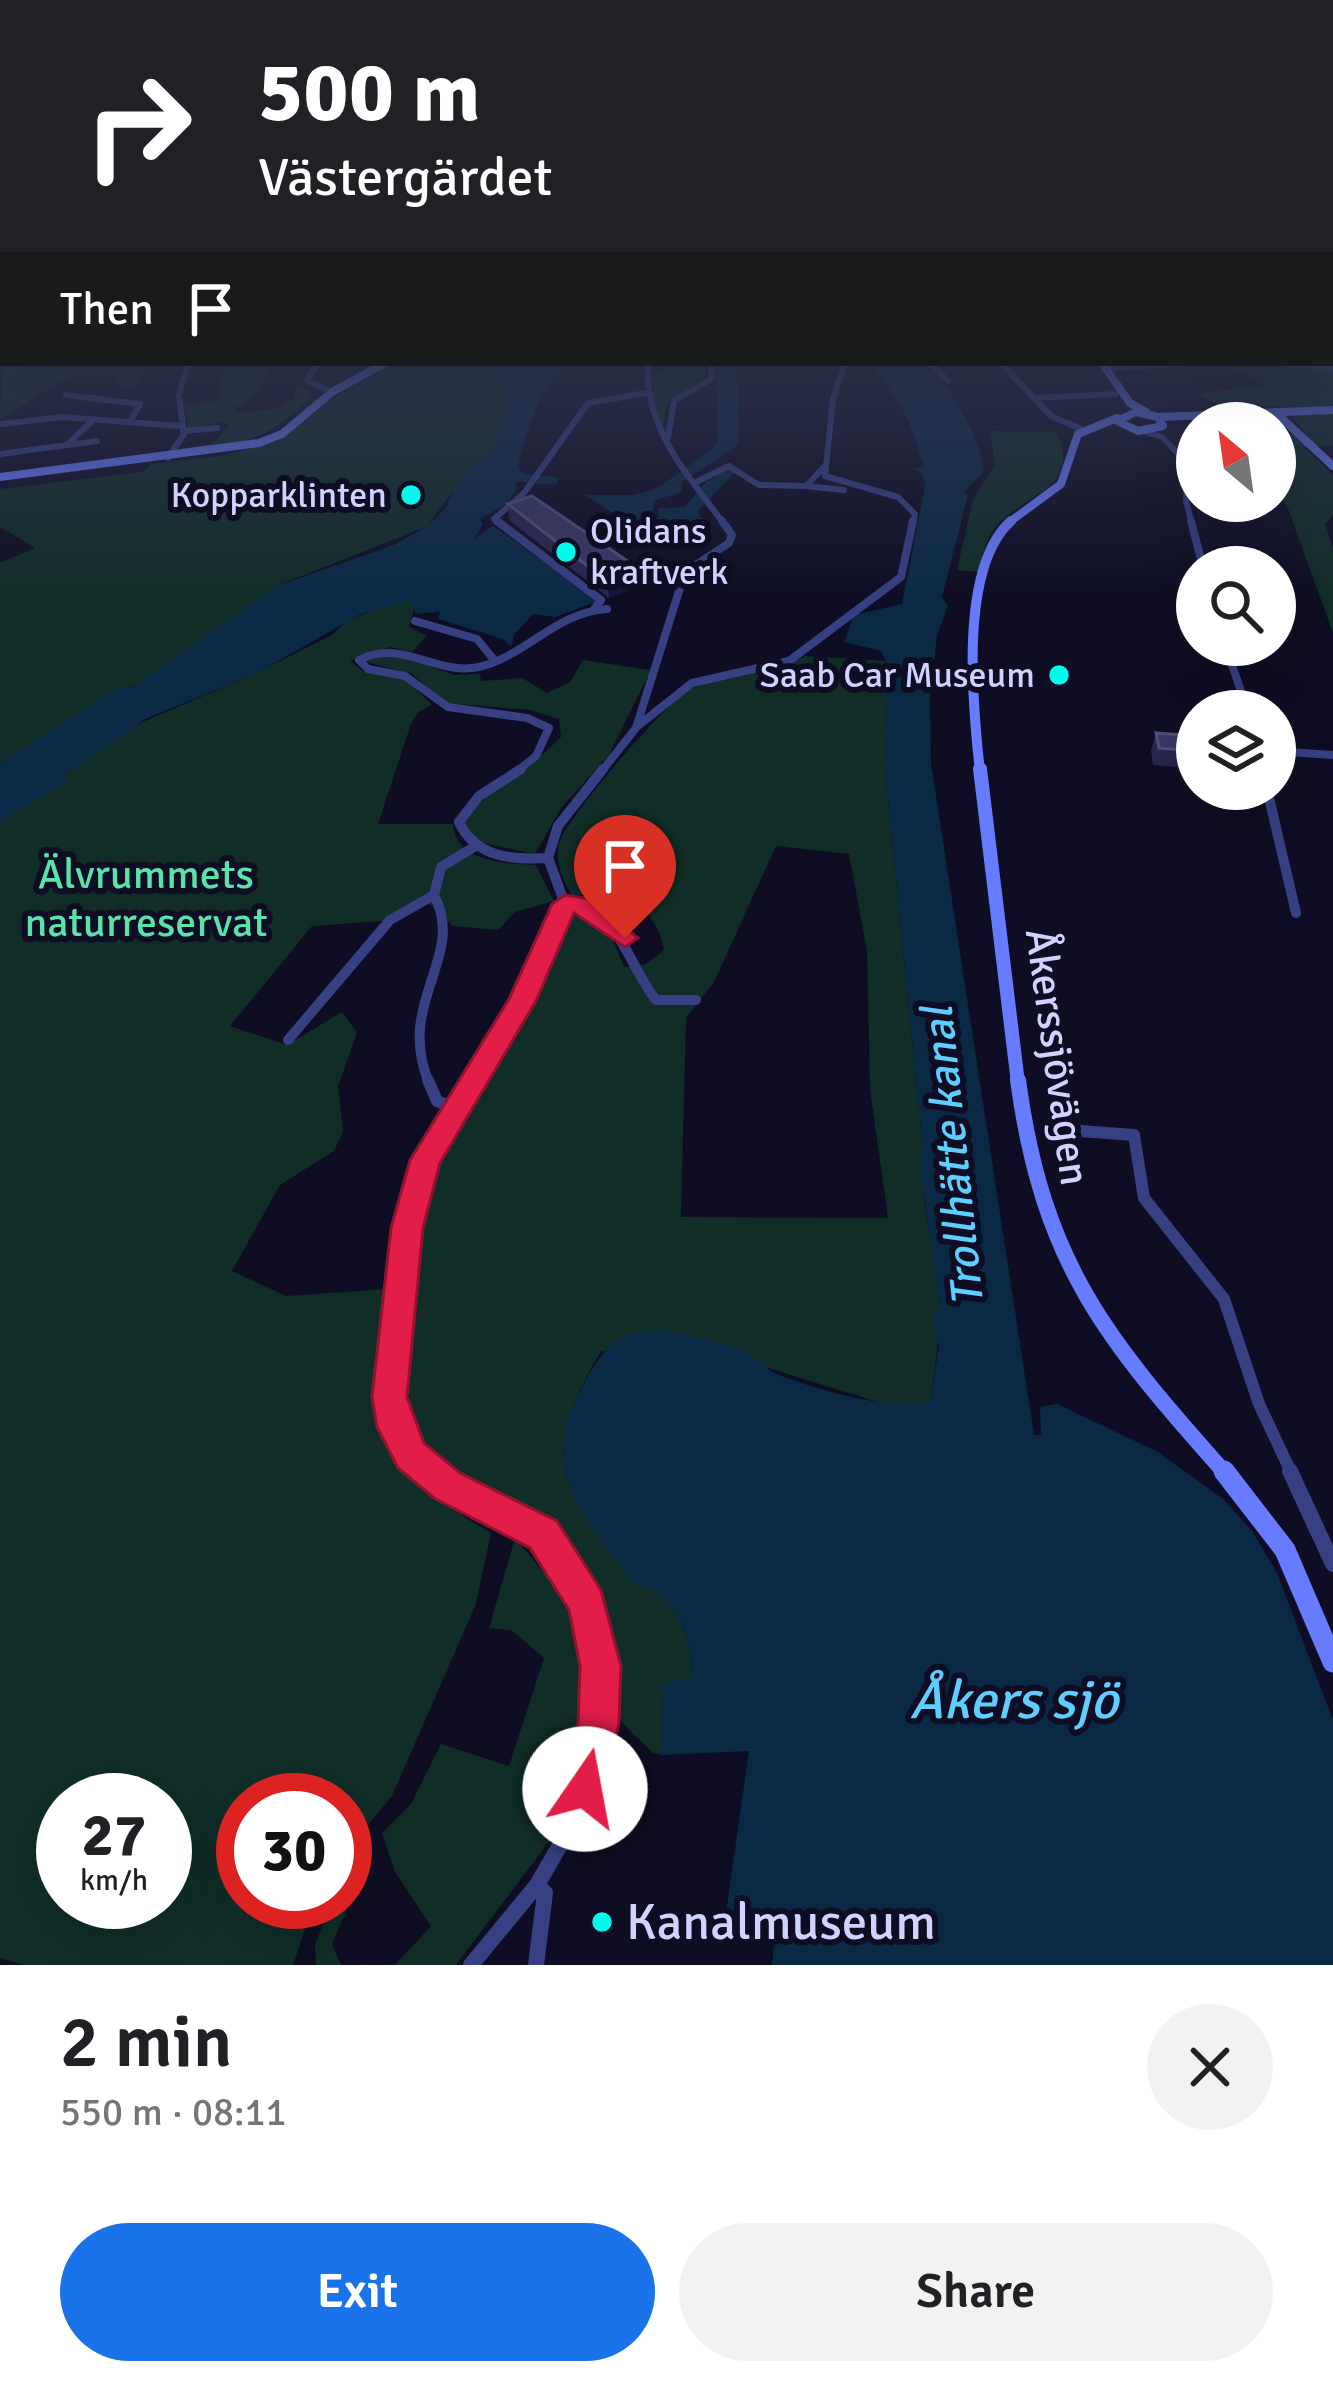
<!DOCTYPE html>
<meta charset="utf-8">
<style>
:root{--surface:#fff;--page:#f2f2f2;--text:#202124;--muted:#757577;--accent:#1a73e8}
body{margin:0;font-family:Signika,sans-serif;background:var(--page);color:var(--text);height:100vh;display:flex;flex-direction:column;font-size:45px;white-space:nowrap}
*{box-sizing:border-box;margin:0}
p{font-size:39px;color:var(--muted)}
.icon{flex:none;width:66px;height:66px;fill:none;stroke:currentColor;stroke-width:2;stroke-linecap:round;stroke-linejoin:round}
.map{position:relative;height:1965px;overflow:hidden}
.side{display:flex;flex-direction:column;background:var(--surface);flex:1}
.side>*{flex:none}
.top-card{position:absolute;left:0px;top:0px;width:1335px;height:366px;box-shadow:0 12px 48px #0002;background:#202124;color:#fff;overflow:hidden}
.needle{width:78px;rotate:331deg}
.fabs{position:absolute;left:1176px;top:402px;display:grid;gap:24px}
.fabs a{display:grid;place-items:center;width:120px;height:120px;border-radius:50%;background:var(--surface);box-shadow:0 12px 48px #0002;font-size:60px}
.speed{position:absolute;left:36px;top:1773px;display:flex;gap:24px;font-size:60px;font-weight:700;text-align:center}
.speed>*{display:grid;place-content:center;width:156px;height:156px;border-radius:50%;background:var(--surface);box-shadow:0 12px 48px #0002;line-height:1}
.speed small{font-size:30px;font-weight:400}
.speed .limit{border:18px solid #d22;background:#fff;color:#111}
.pin{position:absolute;display:grid;place-items:center;width:102px;height:102px;color:#fff;margin:-123px -51px;border-radius:50% 50% 50% 0;rotate:-45deg;box-shadow:0 0 12px #0007}
.pin .icon{rotate:45deg}
.me{position:absolute;width:132px;margin:-66px;rotate:12deg;stroke-linejoin:round;filter:drop-shadow(0 0 9px #0008)}
.turn{display:flex;align-items:center;gap:42px;height:252px;padding:0 60px;font-size:54px}
.turn .icon{width:156px;height:156px;stroke-width:2.5}
.turn b{display:block;font-size:84px;line-height:102px}
.then{display:flex;align-items:center;height:114px;padding:0 60px;background:#0003;gap:24px;font-size:45px}
.round{display:grid;place-items:center;flex:none;width:126px;height:126px;border-radius:63px;background:var(--page)}
.head{display:flex;align-items:center;justify-content:space-between;height:204px;padding:0 60px}
h1{font-size:72px;font-weight:600;line-height:90px}
.cta{display:flex;gap:24px;margin-top:auto;padding:24px 60px}
.cta a{flex:1;height:138px;border-radius:72px;background:var(--accent);color:#fff;font-size:48px;font-weight:600;line-height:138px;text-align:center}
.cta a+a{background:var(--page);color:var(--text)}
.map>svg:first-child{display:block}
.green{fill:#102d28;fill-rule:evenodd}
.water{fill:#0a2945}
.lines{fill:none;stroke-linecap:round;stroke-linejoin:round}
.canal{stroke:#0a2945;stroke-width:8}
.street-far4{stroke:#374083;stroke-width:6}
.street-far3{stroke:#374083;stroke-width:8}
.street-far2{stroke:#374083;stroke-width:10}
.street-far1{stroke:#374083;stroke-width:12}
.street{stroke:#374083;stroke-width:16}
.secondary-far4{stroke:#677bff;stroke-width:8}
.secondary-far3{stroke:#677bff;stroke-width:10}
.secondary-far2{stroke:#677bff;stroke-width:14}
.secondary-far1{stroke:#677bff;stroke-width:16}
.secondary{stroke:#677bff;stroke-width:21}
.wall{fill:#282652}
.shaded-wall{fill:#161437}
.building{fill:#3a3865;stroke:#51507d;stroke-width:3}
.route{fill:#e11d48;stroke:#92132f;stroke-width:3}
.poi-dot{fill:#00fbec;stroke:#0e0d23;stroke-width:4.5}
.labels{text-anchor:middle;dominant-baseline:central;stroke-width:12;stroke-linejoin:round;paint-order:stroke}
.far-poi-label{font-size:36px;fill:#d0d2ff;stroke:#0e0d23;text-anchor:end}
.park-label{font-size:42px;fill:#59e2aa;stroke:#0e0d23}
.street-label{font-size:42px;fill:#d0d2ff;stroke:#0e0d23}
.water-label{font-size:45px;font-style:italic;fill:#5eceff;stroke:#0e0d23}
.near-poi-label{font-size:51px;fill:#d0d2ff;stroke:#0e0d23;text-anchor:start}
.near-water-label{font-size:54px;font-style:italic;fill:#5eceff;stroke:#0e0d23}
</style>
<div class="map">
<svg width="1333" height="1965" viewBox="0 0 1333 1965">
<rect width="100%" height="100%" fill="#0e0d23"/>
<path class="green" d="M3,350v13l144,1 -11,22 -22,-1 2,-8c-57,-11 -72,19 -116,43z
M225,363h42c0,23 -12,35 -32,45l1,5 39,-4 19,-10 3,-17 15,13c-34,39 -80,58 -134,54l34,-5 17,-18 -5,-4 -36,6 -3,-22 34,-6z
M392,363h92l23,29 -3,25 -12,31 -27,26 -37,52 -151,60 -100,75 -177,102v-200l35,-15 -35,-21v-38l143,-17 8,-8 71,-8 57,-15 46,-38z
M687,363h19l-2,15 -38,27 -3,24 -12,-25 4,-32z
M1270,363l63,7v75l-30,2 30,28v39l-8,10 8,24v85l-44,-122 -7,-14 -7,-1v-70l14,9 15,-2 -17,-26 -72,-4 -21,-9 69,-9 -22,-14 -35,-7z
M990,431l66,1c25,51 -22,60 -53,87 -16,14 -20,34 -25,53l-21,-2 16,-71 22,-34z
M401,600l15,3 -7,24 18,9 -15,16 -22,-5 -40,14 13,10 44,9 25,25 -14,7 -7,12 -33,100h75c3,39 52,39 83,41l18,36 -39,11 -17,18 -45,-4 -29,-27 -40,22 -72,5 -82,100 57,19 55,-33 15,20 -19,55 5,45 -9,19 -54,34 -48,86 54,25 102,-7c-4,33 -15,71 -14,105 2,68 65,108 117,139l-15,71 -84,192 -47,56v-52h-102v102h71l-21,63h-269l-24,-7v-1137l131,-94 125,-54 76,-38 16,-15zM63,1800h102v102h-102z
M397,654l57,21 26,-1 1,7 41,-3 25,15 23,-11 13,-22 68,10 -42,85 -48,53 -26,46 -57,-12 -14,-18c22,-38 67,-55 97,-87l-2,-18 -29,-9 -85,-7 -33,-29 -50,-13z
M805,656l81,5 2,5 -3,102 38,380c-6,49 13,101 16,151 2,35 -4,69 -9,104l-36,4 -129,-40 -164,-16c-67,112 -37,141 35,233 42,9 56,56 56,94l-29,7 -1,70 -9,-2c-11,-12 -30,-26 -38,-41 -7,-13 -5,-40 -6,-55 -4,-47 -21,-93 -52,-128 -35,-40 -105,-30 -127,-84l-9,3c-28,-87 -18,-198 11,-285l132,-226 5,-25h18l24,23 13,32 22,-3 18,-14c-6,-32 -24,-45 -50,-62l-41,8c-10,-15 -18,-33 -14,-52 4,-22 109,-144 131,-155 35,-17 77,-12 115,-33zM776,846l73,8 18,97 3,138 18,129 -207,-1 5,-199 28,-36z
M515,1538l62,74 11,64 -9,87 -25,72 -98,130h-61l36,-39 -36,-54 -13,-39 29,-29 30,-60 68,22 35,-108 -33,-28 -22,-2z
M351,1884l4,7 -23,53 9,21h-25l-1,-21 17,-42h13v-17z"/>
<path class="water" d="M484,363h111c-10,2 -29,3 -37,10 -18,14 -36,72 -40,95l7,8 -10,7 2,5 -10,16 -27,15 3,5 -9,15 19,-13 106,75 -44,16 -22,-3 -19,21 -3,12 -8,-8 -65,-20 2,-7 -24,2 -6,-13 -49,13 -104,59 -112,46 -81,56 5,5c-24,16 -46,24 -69,41v-58l118,-75h13l146,-102 119,-42 33,-19 17,-18 14,-31 31,-28 13,-31 3,-25 -15,-11z
M716,363h16l7,26 -1,56 -56,37v10l-26,8 -12,33 -59,-38h49l22,-6 57,-40 5,-9z
M868,363c14,0 34,-4 48,0 30,8 66,79 68,108l-21,22 5,2 -26,102 6,9 -11,29 -7,62 1,66 103,672h7l-1,-28 17,-3 101,48 65,47 29,32 25,42 56,147v245h-561l3,-34 -50,-11 24,-169 -87,4 1,-71 29,-7c0,-37 -14,-84 -56,-92 -45,-58 -97,-109 -60,-186 33,-68 56,-80 129,-59 14,4 32,6 44,14 10,6 18,16 30,21 46,17 103,34 151,27l9,-56 -7,-27 8,-15 -20,-134 3,-22 -38,-380 3,-102 -7,-15 -37,-9 10,-27 48,-11 23,-118 -2,-12 -9,-5 9,-3c-9,-42 -26,-73 -55,-103z
M728,469l7,3 -37,39 10,19 -51,-3 2,-19 26,-1 21,-25z"/>
<g class="lines">
<path class="canal" d="M505,476l49,5"/>
<path class="street-far4" d="M317,363l-10,18 25,11
M648,363c-4,65 39,111 76,161
M845,363l-12,36 -8,77 73,21 17,17 -2,10
M930,363l18,18
M1001,363l50,53 33,14
M1281,363l52,5
M1106,368l85,-5
M66,395l74,9 -10,18
M1033,398l82,-4
M0,424l62,-7 119,9
M183,431l34,-3
M1146,432l16,5 27,28 -3,36 6,23
M668,437l6,-36 37,-22 1,-16
M68,444l26,-25
M0,454l97,-13
M168,458l16,-24 -5,-39 9,-32
M824,467l-18,19 38,4
M694,483l35,-17 30,19 47,1
M501,524l-7,-5 30,-26 64,-90 58,-10"/>
<path class="street-far3" d="M497,521l104,79 -6,8
M1191,521l12,46
M415,621l62,18 18,22
M1225,645l23,66
M639,725l53,-42 97,-22 112,-84 12,-56
M1275,751l58,4
M516,772l20,-16 13,-28 -22,-10 -79,-11 -43,-31 -37,-7 -9,-9c43,-22 77,16 120,7 47,-11 77,-55 128,-58
M601,772l35,-44 49,-156 44,-29 3,-8 -10,-14"/>
<path class="street-far2" d="M521,769l-42,27 -20,26c17,36 53,38 89,36
M1267,789l29,124
M565,904c56,6 61,58 91,96h40
M288,1040l102,-120 44,-25 7,-28 33,-20
M429,1083c-34,-82 38,-126 5,-188
M470,1083l83,-142 12,-37 -17,-46 10,-32 45,-57"/>
<path class="street-far1" d="M428,1080l9,21 20,8
M1067,1130l67,5 10,63 80,101 35,105 33,70
M432,1474l-37,-47 -5,-43 23,-192 59,-112"/>
<path class="street" d="M427,1471l117,63 43,70 14,62 -3,57 -20,91 -41,71 -66,80
M1290,1471l43,93
M536,1965l9,-72 -8,-8"/>
<path class="secondary-far4" d="M0,340l3,-5
M1102,363l28,40 16,9
M1136,412l22,5 5,9 -25,5 -21,-10z
M1275,412l58,54
M1158,417l175,-7
M0,477l259,-34 23,-9 50,-42 53,-29
M1007,524l54,-40 17,-50 39,-16"/>
<path class="secondary-far3" d="M980,772c-7,-64 -22,-204 31,-251"/>
<path class="secondary-far2" d="M980,769l38,314"/>
<path class="secondary-far1" d="M1018,1080c25,185 89,260 208,394"/>
<path class="secondary" d="M1224,1471l61,79 48,112"/>
</g>
<path class="wall" d="M508,504l125,67 1,17 -25,10 -100,-78z
M1156,733l41,3v33l-44,-4 -2,-15z"/>
<path class="shaded-wall" d="M632,564l2,24 -25,10 -1,-16 18,-15z"/>
<path class="building" d="M532,496l100,68 -6,3 8,5 -26,10 -100,-78z
M1156,733l41,3v15l-38,-3z"/>
<linearGradient id="sky" x2="0" y2="1"><stop stop-color="#080713"/><stop offset="0.54" stop-color="#303550"/><stop offset="1" stop-color="#303550" stop-opacity="0"/></linearGradient>
<rect width="1333" height="601" fill="url(#sky)"/>
<path class="route" d="M565,895l27,4 46,39 -13,9 -51,-34 -38,88 -96,162 -17,65 -16,169 17,46 36,30 97,48 44,69 20,76 -2,57 -19,81 -15,6 -15,-6 -6,-15 14,-66 2,-57 -11,-56 -39,-62 -96,-50 -36,-30 -21,-41 -5,-30 19,-169 19,-68 99,-161 43,-95z"/>
<g class="poi-dot">
<circle cx="411" cy="495" r="12"/>
<circle cx="566" cy="552" r="12"/>
<circle cx="1059" cy="675" r="12"/>
<circle cx="602" cy="1922" r="12"/>
</g>
<g class="labels">
<g class="far-poi-label">
<text x="387" y="495">Kopparklinten</text>
<text x="590" y="531" text-anchor="start">Olidans<tspan x="590" dy="41">kraftverk</tspan></text>
<text x="1035" y="675">Saab Car Museum</text>
</g>
<g class="park-label">
<text x="146" y="874">Älvrummets<tspan x="146" dy="48">naturreservat</tspan></text>
</g>
<g class="street-label">
<text transform="translate(1057 1057) rotate(82)">Åkerssjövägen</text>
</g>
<g class="water-label">
<text transform="translate(953 1157) rotate(-96)">Trollhätte kanal</text>
</g>
<g class="near-poi-label">
<text x="626" y="1922">Kanalmuseum</text>
</g>
<g class="near-water-label">
<text x="1014" y="1700">Åkers sjö</text>
</g>
</g>
</svg>
<div class="fabs">
<a><svg class="needle" viewBox="-14 -14 28 28"><path d="M0-13l5 13h-10z" fill="#e53935"/><path d="M0 13l5-13h-10z" fill="#757577"/></svg></a>
<a><svg class="icon" aria-label="search" viewBox="0 0 24 24"><circle cx="10" cy="10" r="6"/><path d="M15 15l6 6"/></svg></a>
<a><svg class="icon" aria-label="layers" viewBox="0 0 24 24"><path d="M12 4l9 5-9 5-9-5zM3 14l9 5 9-5"/></svg></a>
</div>
<div class="speed"><div>27<small>km/h</small></div><div class="limit">30</div></div>
<div class="pin" style="left:625px;top:938px;background:#d93025"><svg class="icon" aria-label="arrive" viewBox="0 0 24 24"><path d="M6 21V4h12l-3 4 3 4H6"/></svg></div>
<svg class="me" style="left:585px;top:1789px" viewBox="-20 -20 40 40"><circle r="19" fill="#fff"/><path d="M0-13L10 11 0 6-10 11z" fill="#e11d48"/></svg>
<div class="top-card">
<div class="turn"><svg class="icon" aria-label="right" viewBox="0 0 24 24"><path d="M7 20v-9h11M14 6l5 5-5 5"/></svg><div><b>500 m</b>Västergärdet</div></div>
<div class="then">Then<svg class="icon" aria-label="arrive" viewBox="0 0 24 24"><path d="M6 21V4h12l-3 4 3 4H6"/></svg></div>
</div>
</div>
<section class="side">
<div class="head"><div><h1>2 min</h1><p>550 m · 08:11</p></div><a class="round"><svg class="icon" aria-label="close" viewBox="0 0 24 24"><path d="M6 6l12 12M18 6L6 18"/></svg></a></div>
<div class="cta"><a>Exit</a><a>Share</a></div>
</section>
